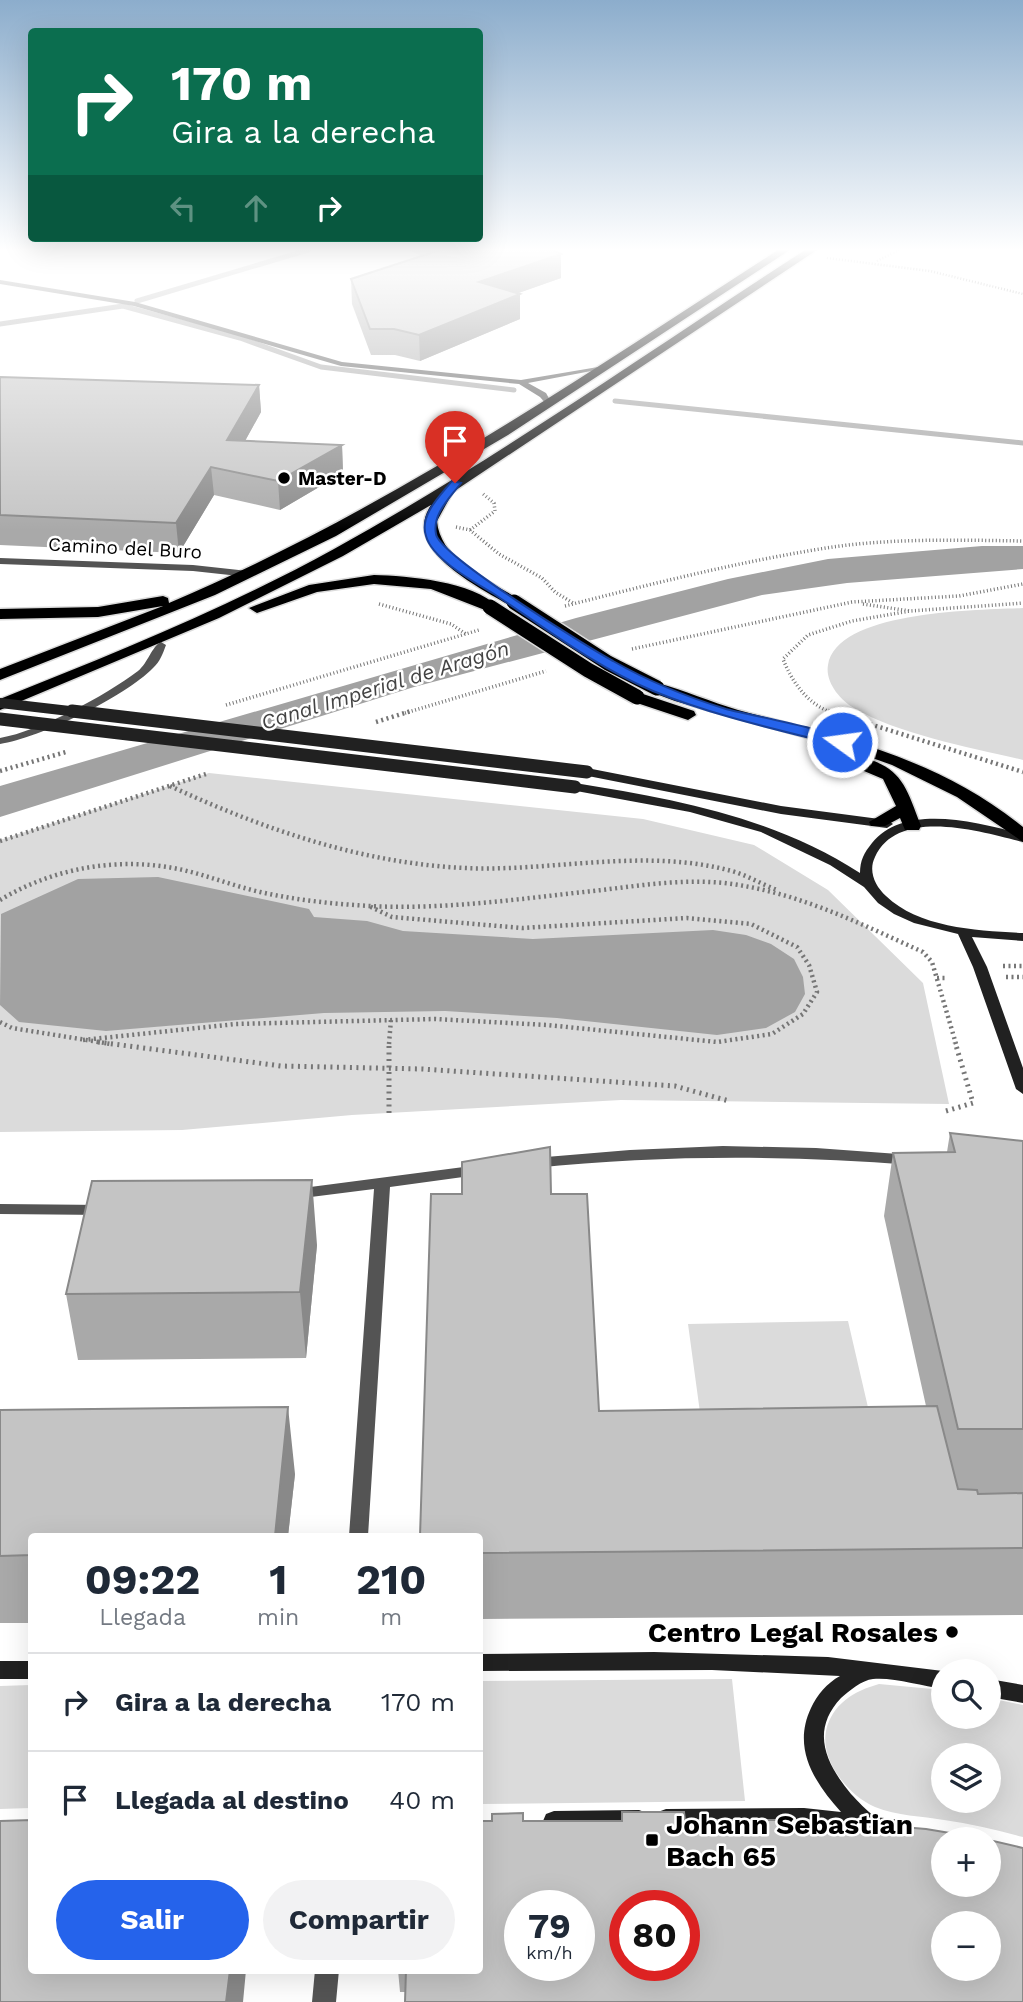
<!DOCTYPE html>
<html lang="es">
<meta charset="utf-8">
<style>
:root{--surface:#fff;--page:#f2f2f3;--text:#1f2937;--muted:#747a83;--line:#e0e1e3;--accent:#2563eb}
body{margin:0;font-family:"Work Sans",sans-serif;background:var(--page);color:var(--text);height:100vh;display:flex;flex-direction:column;font-size:26px;white-space:nowrap}
*{box-sizing:border-box;margin:0}
p{font-size:23px;color:var(--muted)}
.icon{flex:none;width:38px;height:38px;fill:none;stroke:currentColor;stroke-width:2;stroke-linecap:round;stroke-linejoin:round}
.map{position:relative;flex:1;overflow:hidden}
.panel{position:absolute;left:28px;top:1533px;width:455px;height:441px;display:flex;flex-direction:column;background:var(--surface);border-radius:7px;box-shadow:0 7px 28px #0002}
.panel>*{flex:none}
.guide{position:absolute;left:28px;top:28px;width:455px;height:214px;border-radius:7px;box-shadow:0 7px 28px #0002;background:#0b6e4f;color:#fff;overflow:hidden}
.controls{position:absolute;left:931px;top:1659px;display:grid;gap:14px}
.controls a{display:grid;place-items:center;width:70px;height:70px;border-radius:50%;background:var(--surface);box-shadow:0 7px 28px #0002;font-size:35px}
.speed{position:absolute;left:504px;top:1890px;display:flex;gap:14px;font-size:35px;font-weight:700;text-align:center}
.speed>*{display:grid;place-content:center;width:91px;height:91px;border-radius:50%;background:var(--surface);box-shadow:0 7px 28px #0002;line-height:1}
.speed small{font-size:18px;font-weight:400}
.speed .limit{border:10px solid #d22;background:#fff;color:#111}
.pin{position:absolute;display:grid;place-items:center;width:60px;height:60px;color:#fff;margin:-72px -30px;border-radius:50% 50% 50% 0;rotate:-45deg;box-shadow:0 0 7px #0007}
.pin .icon{rotate:45deg}
.me{position:absolute;width:77px;margin:-38px;rotate:284deg;stroke-linejoin:round;filter:drop-shadow(0 0 5px #0008)}
.turn{display:flex;align-items:center;gap:24px;height:147px;padding:0 28px;font-size:32px}
.turn .icon{width:91px;height:91px;stroke-width:2.5}
.turn b{display:block;font-size:49px;line-height:60px}
.lanes{display:flex;align-items:center;height:66px;padding:0 28px;background:#0003;justify-content:center;gap:35px;direction:ltr}
.lanes .off{opacity:.35}
.eta{display:flex;justify-content:space-evenly;align-items:center;height:119px;text-align:center}
.eta b{font-size:42px;font-weight:700;line-height:49px}
.button{display:flex;gap:14px;margin-top:auto;padding:14px 28px}
.button a{flex:1;height:80px;border-radius:42px;background:var(--accent);color:#fff;font-size:28px;font-weight:700;line-height:80px;text-align:center}
.button a+a{background:var(--page);color:var(--text)}
ul{padding:0;list-style:none}
li{display:flex;align-items:center;gap:21px;height:98px;padding:0 28px;border-top:2px solid var(--line)}
li div{flex:1}
li b{display:block;font-size:26px}
li em{font-style:normal}
.map>svg:first-child{display:block}
.green{fill:#dbdbdb;fill-rule:evenodd}
.water{fill:#a2a2a2}
.lines{fill:none;stroke-linecap:round;stroke-linejoin:round}
.stream{stroke:#a2a2a2;stroke-width:5}
.highway-casing{stroke:#dbdbdb;stroke-width:3}
.path-far3{stroke:#767676;stroke-width:2.5;stroke-dasharray:1 2;stroke-linecap:butt}
.path-far2{stroke:#767676;stroke-width:3.5;stroke-dasharray:1 2.5;stroke-linecap:butt}
.path-far1{stroke:#767676;stroke-width:4.5;stroke-dasharray:2 3.5;stroke-linecap:butt}
.path{stroke:#767676;stroke-width:5;stroke-dasharray:2 4.5;stroke-linecap:butt}
.lane{fill:#545454;fill-rule:evenodd}
.street{fill:#545454;fill-rule:evenodd}
.secondary{fill:#212121;fill-rule:evenodd}
.highway{fill:#000;fill-rule:evenodd}
.highway-bridge-casing{stroke:#dbdbdb;stroke-width:18;stroke-linecap:butt}
.secondary-bridge-far1{stroke:#212121;stroke-width:10}
.secondary-bridge{stroke:#212121;stroke-width:13}
.highway-bridge{stroke:#000;stroke-width:15}
.wall{fill:#a9a9a9;fill-rule:evenodd}
.shaded-wall{fill:#898989}
.building{fill:#c4c4c4;stroke:#898989;stroke-width:2;fill-rule:evenodd}
.route{fill:#2563eb;stroke:#184099;stroke-width:2}
.poi-dot{fill:#000;stroke:#fff;stroke-width:2.5}
.labels{text-anchor:middle;dominant-baseline:central;stroke-width:5;stroke-linejoin:round;paint-order:stroke}
.far-poi-label{font-size:19px;font-weight:bold;fill:#000;stroke:#fff;text-anchor:start}
.far-street-label{font-size:19px;fill:#000;stroke:#fff}
.far-water-label{font-size:21px;font-style:italic;fill:#434343;stroke:#fff}
.near-poi-label{font-size:28px;font-weight:bold;fill:#000;stroke:#fff;text-anchor:end}
</style>
<div class="map">
<svg width="1023" height="2002" viewBox="0 0 1023 2002">
<rect width="100%" height="100%" fill="#fff"/>
<path class="green" d="M1023,608v152c-50,-12 -126,-26 -169,-52 -14,-8 -29,-26 -26,-43 9,-55 151,-55 195,-57z
M209,773l434,46 111,26 74,45 95,93 26,121 -328,-4 -269,15 -170,15 -182,2v-292z
M848,1321l22,95 -169,4 -13,-96z
M732,1679l13,122 -265,3v-123z
M879,1684l64,6v27h46v-19l34,7v132c-26,-7 -52,-13 -79,-17 -22,-4 -47,-4 -69,-13 -26,-11 -55,-46 -49,-76 6,-27 28,-40 53,-47zM943,1755h46v46h-46z
M31,1685v123l-31,1v-123z"/>
<path class="water" d="M982,546h41v23l-176,14 -85,12 -348,92 -414,130v-31l576,-168 152,-39 100,-20z
M158,877l151,32 5,8 53,4 36,10 130,8 180,-9 33,5 25,9 23,15 9,18 2,17 -10,18 -29,16 -49,7 -160,-17 -112,-7 -121,2 -218,18 -87,-9 -19,-17 1,-91 77,-35z"/>
<g class="lines">
<path class="stream" d="M137,301l171,-51
M0,324l123,-18 117,32 81,29 193,23
M615,401l408,42"/>
<g class="highway-casing">
<path id="highway" d="M778,250h12l-282,185 -172,101 -121,59 -215,85v-11l163,-63 -65,11 -98,2v-10l98,-2 65,-11 5,2 1,5c217,-92 411,-225 609,-353z
M805,250h12l-364,242 -16,29c3,39 52,60 82,78v6h-10c-31,-18 -108,-56 -78,-100l-88,51 -124,62 -219,92v-11c113,-45 227,-91 334,-150 163,-90 315,-198 471,-299z
M374,575c34,1 99,6 124,32l-8,5 -59,-23 -57,-5 -57,8 -60,21 -8,-5 60,-23z
M657,683c27,7 54,19 81,27 105,28 198,47 285,117v15l-66,-45 -65,-32 -45,-16 -172,-48 -24,-9v-8z
M637,692l57,19 2,4 -8,5 -57,-19 -2,-4z
M851,754c50,12 53,27 70,72l-2,4h-14l-5,-12 -15,8h-14l-2,-4 27,-16 -13,-27 -38,-16 -3,-4z"/>
</g>
<path class="path-far3" d="M827,258l103,13 93,23
M877,261l22,-11"/>
<path class="path-far2" d="M456,527l14,3 29,24 43,24 13,14 18,11
M470,530l25,-19 -1,-8 -12,-10
M379,604l72,20 15,10
M863,604l47,7 113,-8
M565,606c86,-22 173,-44 261,-58 64,-10 132,-8 197,-7
M632,649l220,-47 107,-6 64,-12
M226,705l253,-75
M405,713l141,-42
M833,713c-25,-8 -41,-31 -50,-54l25,-24 44,-14 58,-10"/>
<path class="path-far1" d="M828,711l195,61
M376,722l35,-11
M0,771l66,-19
M170,786c93,43 191,77 294,82 88,4 177,-20 264,2 17,4 33,14 49,20
M0,841l209,-68
M0,900c55,-33 121,-44 183,-30 26,6 51,16 77,22 36,8 73,12 110,14 78,4 155,-8 232,-16 41,-5 81,-11 122,-7 71,8 135,40 199,69l9,10 24,82
M1003,966h20
M1006,977h17
M937,978h11
M0,1022l12,6 99,16
M83,1040l153,-16 199,-5 112,6 170,17 55,-8 31,-20 14,-22 -8,-27 -12,-18 -46,-23 -64,-6 -165,10 -130,-11 -23,-11
M389,1044l2,-25"/>
<path class="path" d="M98,1042l183,24 141,3 253,17 54,15
M946,1111l27,-8 -18,-61
M389,1113v-71"/>
<path class="lane" d="M161,642l5,3c-3,8 -6,17 -13,23 -28,29 -114,70 -153,76v-6c40,-7 105,-42 138,-67 10,-8 14,-25 23,-29z"/>
<path class="street" d="M0,280l135,22 207,60 179,18 77,-13 4,2 -74,14 18,10 5,9 -4,3 -7,-8 -21,-13 -178,-18 -207,-60 -134,-22z
M0,558l193,7 55,6 5,3 -5,3 -55,-6 -193,-7z
M723,1146l93,2 96,7 5,1 3,4 -3,4 -5,1c-127,-10 -251,-10 -378,3l-5,-1 -3,-4 3,-4 5,-1 96,-8z
M479,1165l6,1 2,4 -2,4 -95,13 -22,349h-19l25,-347 -79,10 -6,-1 -2,-4 2,-4 6,-1z
M0,1204l104,1 6,1 2,4 -2,4 -6,1 -104,-1z
M315,1970h24l-3,32h-24z"/>
<path class="secondary" d="M587,768l194,38 106,14 6,4 -6,4 -106,-14 -198,-39 -2,-3z
M575,783c99,16 199,34 285,90 0,-13 4,-20 12,-30 33,-41 107,-20 151,-9v8c-40,-10 -125,-36 -148,15 -7,14 0,29 11,39 33,32 93,35 137,37v8l-51,-4 15,30 36,101v26l-7,-5 -43,-122 -15,-33 -44,-11 -20,-9 -16,-11 -14,-16 -34,-22 -69,-33 -71,-20 -119,-22 -2,-3 2,-3z
M654,1652l174,5 115,14v18c-21,-3 -50,-12 -70,-10 -11,1 -24,12 -32,19 -31,33 -15,66 10,96 6,6 16,18 24,22 8,3 19,2 27,5l3,7 -3,7 -8,3 -90,-10 -138,1 -8,-3 -3,-7 3,-7 8,-3 138,-1 37,4c-27,-30 -49,-64 -30,-104 6,-13 16,-25 29,-32l-128,-6 -232,1v-17z
M0,1661h32v18h-32z
M989,1679l34,6v18l-34,-6z
M639,1810l8,3 3,7 -3,7 -8,3 -85,1 -8,-3 -3,-7 3,-7 8,-3z"/>
<use href="#highway" class="highway"/>
<g class="highway-bridge-casing">
<path id="highway-bridge" d="M514,602l94,61 49,25
M490,607l98,63 49,27"/>
</g>
<path class="secondary-bridge-far1" d="M0,703l87,10"/>
<path class="secondary-bridge" d="M72,711l515,61
M0,719l575,68"/>
<use href="#highway-bridge" class="highway-bridge"/>
</g>
<path class="wall" d="M408,250h145l8,28 -43,15 2,1v25l-100,42 -25,-6h-24l-19,-51 -1,-25 71,-23z
M0,377l259,8 2,27 -16,29 97,4 1,28 -63,37 -66,-15 -35,58 -179,-8z
M950,1133l73,8v474l-543,4v-83l71,-342 48,217 327,-5 -42,-190 9,-63 54,-1z
M317,1245l-11,113 -228,2 -12,-66z
M0,1410l295,64 -7,62h-256v87h-32z
M622,1812h62l1,8h135l106,9 60,10h-43v46h46v-45l34,8v154h-618v-10h-5l-2,-22h82v-149h12v-7l31,-1v8h99zM520,1906h59v59h-59zM625,1906h59v59h-59zM943,1923h46v46h-46z"/>
<path class="shaded-wall" d="M561,254v24l-82,29v-25z
M520,294v25l-100,42 -1,-26z
M259,385l2,27 -31,56 -3,-28z
M342,445l1,28 -63,37 -2,-29z
M211,467l3,28 -35,58 -3,-30z
M312,1180l5,65 -11,113 -6,-66z
M288,1407l7,67 -7,62h-13z
M230,1970h16l-3,32h-17z"/>
<path class="building" d="M440,250h113l8,4 -82,28 41,12 -101,41 -25,-6h-24l-19,-50z
M0,377l259,8 -32,55 115,5 -64,36 -67,-14 -35,56 -176,-8z
M950,1133l73,8v288h-65l-65,-276 62,-1z
M550,1147l1,47h36l12,217 338,-5 21,83 19,1 1,4 45,-1v55l-543,5v-17h-60l11,-342h31v-32z
M312,1180l-12,112 -234,2 26,-113z
M288,1407l-13,129h-243v19l-32,1v-146z
M622,1812h62l1,8h135l106,9 60,10h-43v46h46v-45l34,8v154h-618l1,-32h74v-149h12v-7l31,-1v8h99zM520,1906h59v59h-59zM625,1906h59v59h-59zM943,1923h46v46h-46z
M32,1820v150h198l-4,32h-226v-181z"/>
<linearGradient id="sky" x2="0" y2="1"><stop stop-color="#8cadcc"/><stop offset="0.47" stop-color="#fff"/><stop offset="1" stop-color="#fff" stop-opacity="0"/></linearGradient>
<rect width="1023" height="531" fill="url(#sky)"/>
<path class="route" d="M452,481l9,2c-11,15 -29,31 -25,51 3,21 151,113 177,127 35,20 74,36 113,48 23,6 110,22 123,33l-7,4c-63,-16 -128,-30 -189,-55 -57,-24 -108,-63 -159,-97 -20,-12 -62,-35 -68,-58 -7,-21 14,-40 26,-55z"/>
<g class="poi-dot">
<circle cx="284" cy="478" r="7"/>
<circle cx="952" cy="1632" r="7"/>
<rect x="645" y="1833" width="14" height="14" rx="3.5"/>
</g>
<g class="labels">
<g class="far-poi-label">
<text x="298" y="478">Master-D</text>
</g>
<g class="far-street-label">
<text transform="translate(125 548) rotate(3)">Camino del Buro</text>
</g>
<g class="far-water-label">
<text transform="translate(385 685) rotate(-17)">Canal Imperial de Aragón</text>
</g>
<g class="near-poi-label">
<text x="938" y="1632">Centro Legal Rosales</text>
<text x="666" y="1824" text-anchor="start">Johann Sebastian<tspan x="666" dy="32">Bach 65</tspan></text>
</g>
</g>
</svg>
<div class="controls">
<a><svg class="icon" aria-label="search" viewBox="0 0 24 24"><circle cx="10" cy="10" r="6"/><path d="M15 15l6 6"/></svg></a>
<a><svg class="icon" aria-label="layers" viewBox="0 0 24 24"><path d="M12 4l9 5-9 5-9-5zM3 14l9 5 9-5"/></svg></a>
<a>+</a>
<a>−</a>
</div>
<div class="speed"><div>79<small>km/h</small></div><div class="limit">80</div></div>
<div class="pin" style="left:455px;top:483px;background:#d93025"><svg class="icon" aria-label="arrive" viewBox="0 0 24 24"><path d="M6 21V4h12l-3 4 3 4H6"/></svg></div>
<svg class="me" style="left:842px;top:742px" viewBox="-20 -20 40 40"><circle r="17" fill="#2563eb" stroke="#fff" stroke-width="3"/><path d="M0-11L8 9 0 5-8 9z" fill="#fff"/></svg>
<div class="guide">
<div class="turn"><svg class="icon" aria-label="right" viewBox="0 0 24 24"><path d="M7 20v-9h11M14 6l5 5-5 5"/></svg><div><b>170 m</b>Gira a la derecha</div></div>
<div class="lanes"><svg class="icon off" aria-label="left" viewBox="0 0 24 24"><path d="M17 20v-9H6M10 6l-5 5 5 5"/></svg><svg class="icon off" aria-label="ahead" viewBox="0 0 24 24"><path d="M12 20V5M6 11l6-6 6 6"/></svg><svg class="icon" aria-label="right" viewBox="0 0 24 24"><path d="M7 20v-9h11M14 6l5 5-5 5"/></svg></div>
</div>
<section class="panel">
<div class="eta">
<div><b>09:22</b><p>Llegada</p></div>
<div><b>1</b><p>min</p></div>
<div><b>210</b><p>m</p></div>
</div>
<ul>
<li><svg class="icon" aria-label="right" viewBox="0 0 24 24"><path d="M7 20v-9h11M14 6l5 5-5 5"/></svg><div><b>Gira a la derecha</b></div><em>170 m</em></li>
<li><svg class="icon" aria-label="arrive" viewBox="0 0 24 24"><path d="M6 21V4h12l-3 4 3 4H6"/></svg><div><b>Llegada al destino</b></div><em>40 m</em></li>
</ul>
<div class="button"><a>Salir</a><a>Compartir</a></div>
</section>
</div>
